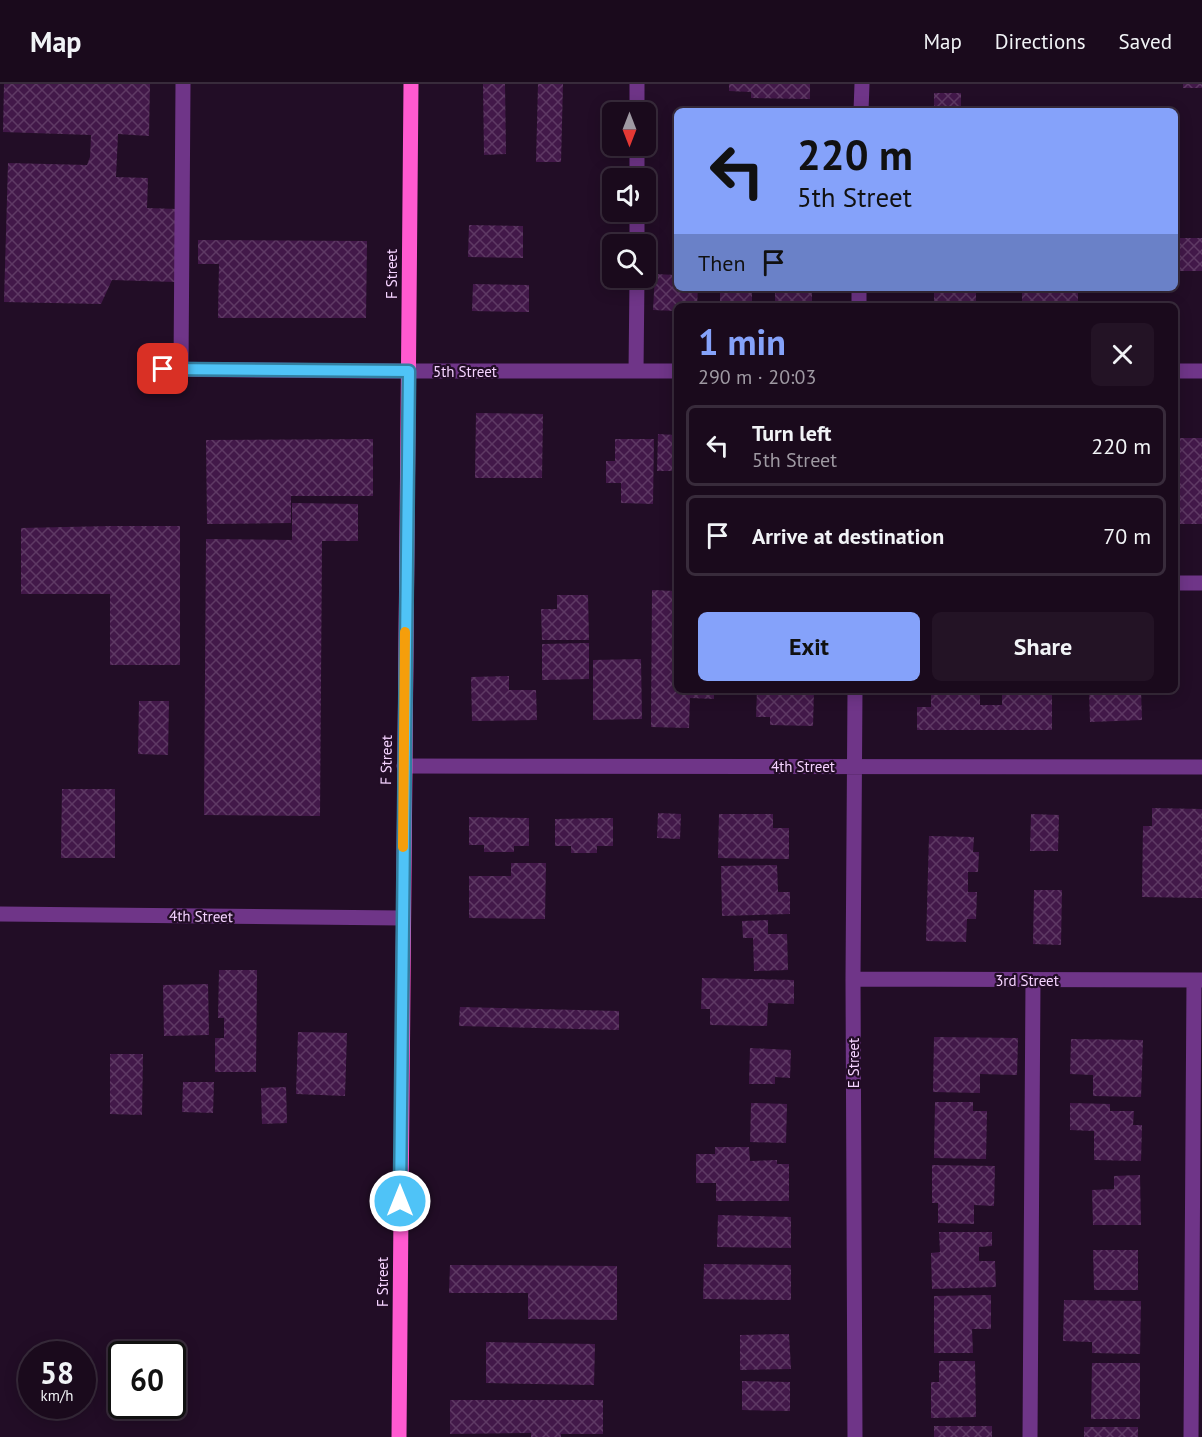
<!DOCTYPE html>
<meta charset="utf-8">
<style>
:root{--surface:#1a0a1c;--page:#231325;--text:#f1f3f6;--muted:#9f9aa3;--line:#382b3b;--accent:#85a2fa}
body{margin:0;font-family:"PT Sans",sans-serif;background:var(--page);color:var(--text);height:100vh;display:flex;flex-direction:column;font-size:22px;white-space:nowrap}
*{box-sizing:border-box;margin:0}
p{font-size:20px;color:var(--muted)}
.icon{flex:none;width:33px;height:33px;fill:none;stroke:currentColor;stroke-width:2;stroke-linecap:round;stroke-linejoin:round}
.map{position:relative;flex:1;overflow:hidden}
.sheet{position:absolute;left:674px;top:219px;width:504px;height:390px;display:flex;flex-direction:column;background:var(--surface);border-radius:9px;box-shadow:0 3px 15px #0003,0 0 0 2px var(--line)}
.sheet>*{flex:none}
.top-card{position:absolute;left:674px;top:24px;width:504px;height:183px;border-radius:9px;box-shadow:0 3px 15px #0003,0 0 0 2px var(--line);background:#85a2fa;color:#111;overflow:hidden}
.needle{width:39px;rotate:180deg}
.fabs{position:absolute;left:602px;top:18px;display:grid;gap:12px}
.fabs a{display:grid;place-items:center;width:54px;height:54px;border-radius:9px;background:var(--surface);box-shadow:0 3px 15px #0003,0 0 0 2px var(--line);font-size:30px}
.speed{position:absolute;left:18px;top:1257px;display:flex;gap:12px;font-size:30px;font-weight:700;text-align:center}
.speed>*{display:grid;place-content:center;width:78px;height:78px;border-radius:50%;background:var(--surface);box-shadow:0 3px 15px #0003,0 0 0 2px var(--line);line-height:1}
.speed small{font-size:15px;font-weight:400}
.speed .limit{border:3px solid #111;border-radius:9px;background:#fff;color:#111}
.pin{position:absolute;display:grid;place-items:center;width:51px;height:51px;color:#fff;margin:-26px;border-radius:12px;box-shadow:0 3px 9px #0006}
.me{position:absolute;width:66px;margin:-33px;rotate:0deg;stroke-linejoin:round;filter:drop-shadow(0 0 4px #0008)}
.turn{display:flex;align-items:center;gap:21px;height:126px;padding:0 24px;font-size:27px}
.turn .icon{width:78px;height:78px;stroke-width:2.5}
.turn b{display:block;font-size:42px;line-height:51px}
.then{display:flex;align-items:center;height:57px;padding:0 24px;background:#0003;gap:12px;font-size:22px}
.round{display:grid;place-items:center;flex:none;width:63px;height:63px;border-radius:9px;background:var(--page)}
.headline{display:flex;align-items:center;justify-content:space-between;height:102px;padding:0 24px}
h1{font-size:36px;font-weight:700;line-height:45px;color:var(--accent)}
.button{display:flex;gap:12px;margin-top:auto;padding:12px 24px}
.button a{flex:1;height:69px;border-radius:9px;background:var(--accent);color:#111;font-size:24px;font-weight:700;line-height:69px;text-align:center}
.button a+a{background:var(--page);color:var(--text)}
ul{padding:0;list-style:none}
li{display:flex;align-items:center;gap:18px;height:81px;margin:0 12px 9px;padding:0 12px;border:3px solid var(--line);border-radius:9px}
li div{flex:1}
li b{display:block;font-size:22px}
li em{font-style:normal}
header{display:flex;align-items:center;gap:36px;box-sizing:border-box;height:84px;padding:0 30px;background:var(--surface);border-bottom:2px solid var(--line)}
header strong{font-size:28px}
nav{display:flex;gap:33px;margin-inline-start:auto;font-size:21px}
.map>svg:first-child{display:block}
.building{fill:url(#building-cross-hatch)}
.lines{fill:none;stroke-linecap:round;stroke-linejoin:round}
.minor{stroke:#6f3588;stroke-width:15}
.major{stroke:#ff5ad0;stroke-width:15}
.route-casing{stroke:#337fa1;stroke-width:15}
.route{stroke:#4fc3f7;stroke-width:10}
.slow{stroke:#f59e0b;stroke-width:10}
.labels{text-anchor:middle;dominant-baseline:central;stroke-width:4.5;stroke-linejoin:round;paint-order:stroke}
.street-label{font-size:15px;fill:#f5d3ff;stroke:#220d26}
</style>
<header>
<strong>Map</strong>
<nav><a>Map</a><a>Directions</a><a>Saved</a></nav>
</header>
<div class="map">
<svg width="1202" height="1353" viewBox="0 0 1202 1353">
<defs>
<pattern id="building-cross-hatch" width="8" height="8" patternUnits="userSpaceOnUse" patternTransform="scale(1.5)"><rect width="8" height="8" fill="#421849"/><path d="M0 0l8 8M0 8l8-8" fill="none" stroke="#5e3964"/></pattern>
</defs>
<rect width="100%" height="100%" fill="#220d26"/>
<path class="building" d="M4,0h146l-1,52 -31,-2 -2,43 32,1 -1,30 30,1 -2,73 -63,-2 -11,24 -97,-2 4,-139 79,2 3,-8 1,-22 -88,-3z
M483,0h22l1,70 -22,1z
M538,0h25l-2,78h-25z
M729,0h81v15l-59,-1v-6l-22,-1z
M1183,0h19v4h-19z
M934,9h27v18h-27z
M1122,24l43,1v2h-43z
M469,141l54,1v32l-55,-1z
M1174,154h28v33h-28z
M198,156l169,1 -1,77h-148l1,-54h-21z
M655,190l21,1v13h22l-1,18h-21v5l-23,-1z
M473,200l56,1v27l-57,-1z
M720,204h32v18h-32z
M775,204h37v18h-37z
M934,204h42v18h-42z
M1022,204h56v18h-56z
M476,329l67,1 -1,64h-67z
M658,350l18,1v36h-19z
M1174,354h28v86h-28z
M373,355v57h-82v27l-84,1 -1,-84z
M615,355h39l-1,65 -32,-1v-20h-15v-22h9z
M292,419l66,1v37h-36l-2,275 -116,-1 2,-276 86,1z
M111,442h69v139h-70v-71h-89v-66z
M652,506l24,1v99h38v9l-24,-1 -1,30 -38,-1z
M557,511h31l1,45h-47l-1,-31h16z
M589,559v36l-47,1v-36z
M641,575l1,60 -49,1v-60z
M509,592v14h27l1,30 -65,1 -1,-44z
M757,606h57l-1,36 -43,-1v-8h-14z
M1002,606h50v40h-135v-23h14v-13h49v11h22z
M1089,606h52l1,30 -52,2z
M139,617h30l-1,54 -30,-1z
M62,705h53v69h-54z
M1152,724l50,1v89l-60,-1 1,-71h9z
M658,729l23,1 -1,25 -23,-1z
M719,730h54v14h16v31l-71,-1z
M1031,730l28,1 -1,36h-28z
M469,733l60,1v28h-15v6h-30v-7h-15z
M613,734v28h-16v7h-26v-7h-16v-27z
M929,752l45,1 -1,15h6l-1,20h-10v20h9l-1,27h-9l-1,23 -40,-1z
M511,779h35l-1,56 -76,-1v-42h42z
M777,781l1,27h12v22l-68,2 -1,-50z
M1034,806h28l-1,55 -28,-1z
M768,836v14h19l1,36 -34,1 -1,-33h-10l-1,-17z
M219,886h38l-1,102h-41v-34h9v-20h-6z
M702,894l92,2v24l-26,-1 -1,23 -57,-1v-16h-9z
M208,900l1,51 -45,1 -1,-51z
M460,923l159,4v19l-160,-4z
M298,948l49,1 -2,63 -49,-2z
M934,953l84,1 -1,37 -37,-1v19l-47,-1z
M1071,955l72,1 -2,57 -48,-1v-21l-23,-1z
M750,964l41,2 -1,28 -15,-1v7h-26z
M110,970h33l-1,61 -32,-1z
M183,998h31l-1,31 -31,-1z
M286,1003l1,36 -25,1 -1,-36z
M935,1018h38v9h14l-1,48 -52,-1z
M751,1019l36,1 -1,39 -36,-1z
M1070,1019l40,1v7h24l-1,14h9l-1,36 -47,-1v-29l-24,-1z
M715,1063h34l1,14 27,-1v4h12v37h-73v-18h-20v-29h19z
M932,1081l63,1 -1,40 -20,-1v19l-36,-1v-20h-6z
M1140,1091l1,50h-48l-1,-35 22,-1v-13z
M718,1131l73,2v31l-74,-1z
M939,1148h53v14l-13,1v14h16l1,26 -64,2 -1,-36 9,-1z
M1093,1166h45v40h-44z
M704,1180l87,1v35l-88,-1z
M450,1181l167,1v54l-89,-1v-26h-79z
M991,1211v34h-19l1,24h-39v-57z
M1064,1216l77,1 -1,53 -48,-1v-11l-29,-1z
M789,1250l2,35 -51,1v-35z
M486,1258l109,2 -1,41 -108,-2z
M939,1277h36l1,56 -45,1v-36h8z
M1092,1279h48v56h-49z
M742,1297l48,1v29l-48,-1z
M450,1316h153v34h-42v3h-30v-4l-81,1z
M934,1342h58v11h-58z
M1084,1343h54v10h-54z"/>
<g class="lines">
<path class="minor" d="M861,27l1,-27
M637,28v-28
M637,94v-32
M637,160v-32
M859,222v-18
M145,285l224,2h307
M181,285l2,-285
M636,287l1,-93
M1174,287h28
M1174,499h28
M404,682l798,1
M0,830l402,4
M853,895l349,1
M855,1353l-2,-458 2,-289
M1030,1353l3,-457
M1191,1353l3,-457"/>
<path class="major" d="M399,1353l12,-1353"/>
</g>
<g class="lines">
<g class="route-casing">
<path id="route" d="M163,285l246,2 -9,830"/>
</g>
<use href="#route" class="route"/>
<path class="slow" d="M403,763l2,-215"/>
</g>
<g class="labels">
<g class="street-label">
<text transform="translate(391 190) rotate(-90)">F Street</text>
<text x="465" y="287">5th Street</text>
<text transform="translate(386 676) rotate(-89)">F Street</text>
<text x="803" y="682">4th Street</text>
<text transform="translate(201 832) rotate(1)">4th Street</text>
<text x="1027" y="896">3rd Street</text>
<text transform="translate(853 979) rotate(-90)">E Street</text>
<text transform="translate(382 1198) rotate(-90)">F Street</text>
</g>
</g>
</svg>
<div class="fabs">
<a><svg class="needle" viewBox="-14 -14 28 28"><path d="M0-13l5 13h-10z" fill="#e53935"/><path d="M0 13l5-13h-10z" fill="#9f9aa3"/></svg></a>
<a><svg class="icon" aria-label="sound" viewBox="0 0 24 24"><path d="M4 9h4l5-4v14l-5-4H4zM17 9q2 3 0 6"/></svg></a>
<a><svg class="icon" aria-label="search" viewBox="0 0 24 24"><circle cx="10" cy="10" r="6"/><path d="M15 15l6 6"/></svg></a>
</div>
<div class="speed"><div>58<small>km/h</small></div><div class="limit">60</div></div>
<div class="pin" style="left:163px;top:285px;background:#d93025"><svg class="icon" aria-label="arrive" viewBox="0 0 24 24"><path d="M6 21V4h12l-3 4 3 4H6"/></svg></div>
<svg class="me" style="left:400px;top:1117px" viewBox="-20 -20 40 40"><circle r="17" fill="#4fc3f7" stroke="#fff" stroke-width="3"/><path d="M0-11L8 9 0 5-8 9z" fill="#fff"/></svg>
<div class="top-card">
<div class="turn"><svg class="icon" aria-label="left" viewBox="0 0 24 24"><path d="M17 20v-9H6M10 6l-5 5 5 5"/></svg><div><b>220 m</b>5th Street</div></div>
<div class="then">Then<svg class="icon" aria-label="arrive" viewBox="0 0 24 24"><path d="M6 21V4h12l-3 4 3 4H6"/></svg></div>
</div>
<section class="sheet">
<div class="headline"><div><h1>1 min</h1><p>290 m · 20:03</p></div><a class="round"><svg class="icon" aria-label="close" viewBox="0 0 24 24"><path d="M6 6l12 12M18 6L6 18"/></svg></a></div>
<ul>
<li><svg class="icon" aria-label="left" viewBox="0 0 24 24"><path d="M17 20v-9H6M10 6l-5 5 5 5"/></svg><div><b>Turn left</b><p>5th Street</p></div><em>220 m</em></li>
<li><svg class="icon" aria-label="arrive" viewBox="0 0 24 24"><path d="M6 21V4h12l-3 4 3 4H6"/></svg><div><b>Arrive at destination</b></div><em>70 m</em></li>
</ul>
<div class="button"><a>Exit</a><a>Share</a></div>
</section>
</div>
